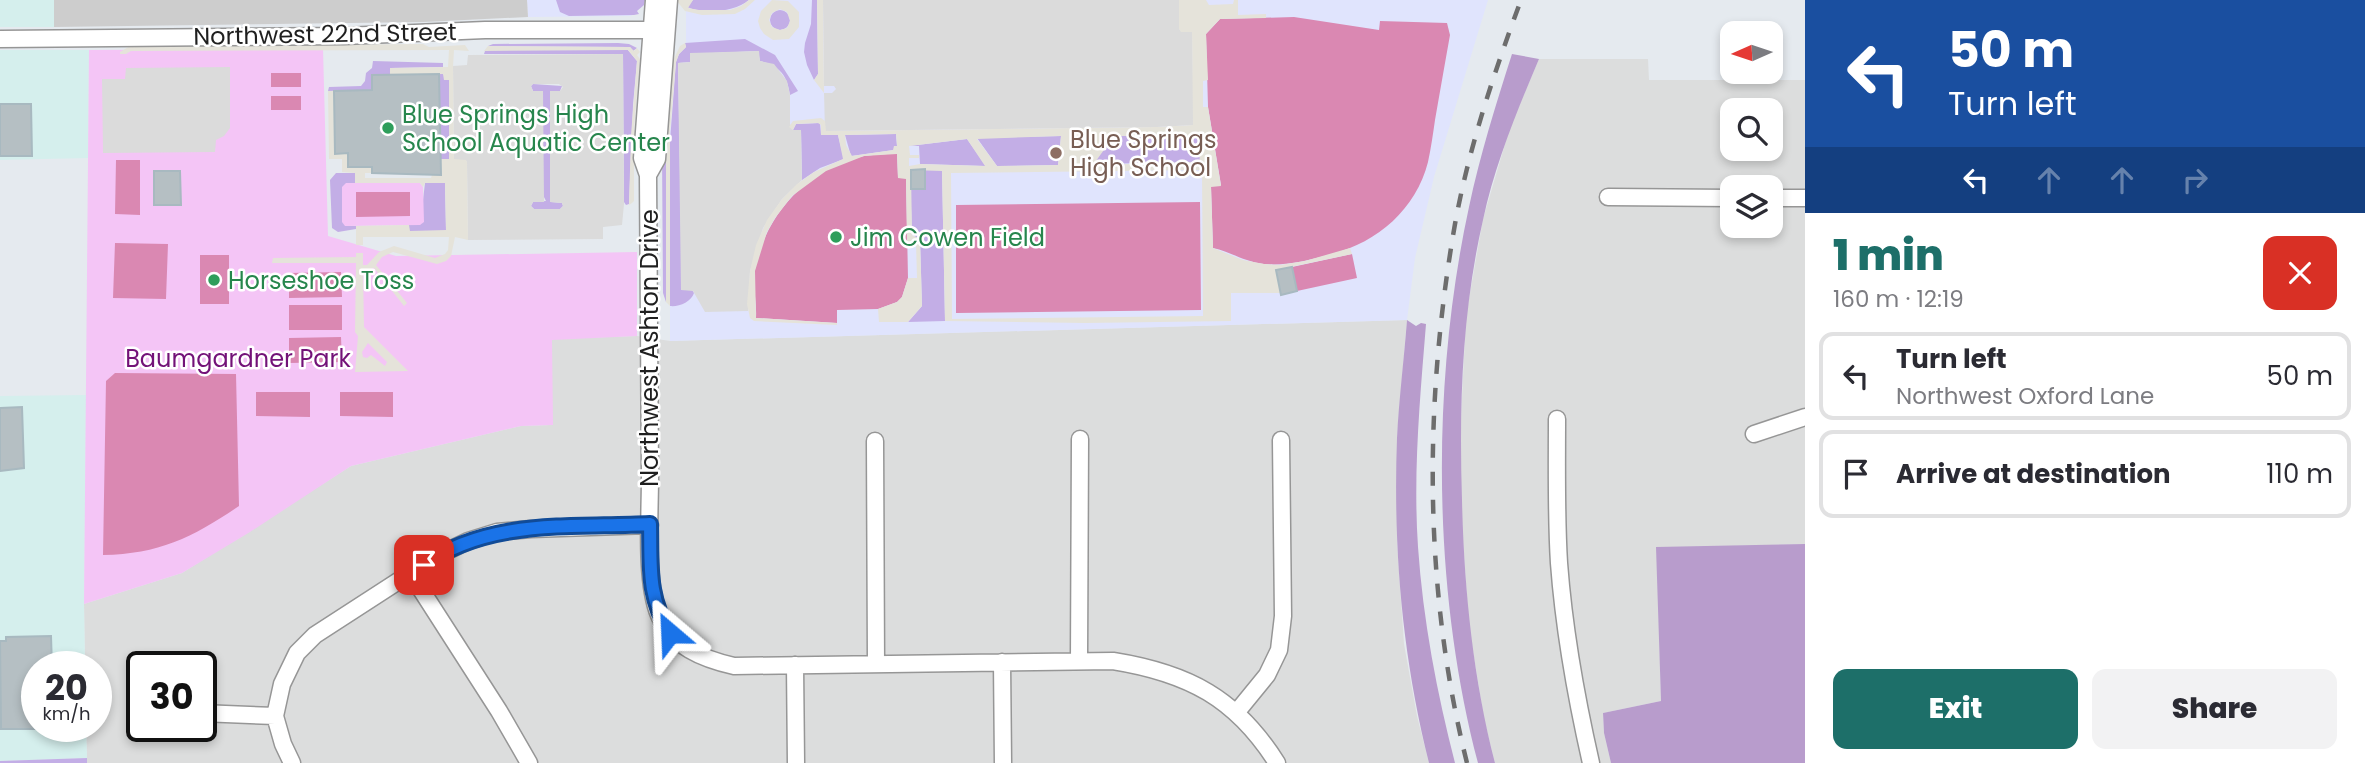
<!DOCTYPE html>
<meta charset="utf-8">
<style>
:root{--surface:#fff;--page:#f2f2f3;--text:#2b2b33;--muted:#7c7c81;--line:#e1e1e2;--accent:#1d6f69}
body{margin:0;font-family:Poppins,sans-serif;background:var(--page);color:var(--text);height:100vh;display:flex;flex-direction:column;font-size:26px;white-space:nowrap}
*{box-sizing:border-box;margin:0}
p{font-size:23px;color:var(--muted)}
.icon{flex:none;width:38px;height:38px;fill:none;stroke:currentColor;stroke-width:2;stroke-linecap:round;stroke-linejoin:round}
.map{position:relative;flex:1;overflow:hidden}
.side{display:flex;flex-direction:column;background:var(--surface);width:560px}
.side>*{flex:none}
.top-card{background:#1a4fa0;color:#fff;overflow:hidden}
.needle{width:46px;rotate:267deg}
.buttons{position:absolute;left:1720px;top:21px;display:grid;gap:14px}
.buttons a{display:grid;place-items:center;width:63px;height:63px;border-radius:14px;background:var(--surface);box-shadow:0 4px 10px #0003;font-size:35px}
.speed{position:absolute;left:21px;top:651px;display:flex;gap:14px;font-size:35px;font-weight:700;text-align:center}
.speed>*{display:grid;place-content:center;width:91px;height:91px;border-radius:50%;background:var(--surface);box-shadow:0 4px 10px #0003;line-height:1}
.speed small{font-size:18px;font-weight:400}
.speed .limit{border:4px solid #111;border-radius:10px;background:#fff;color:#111}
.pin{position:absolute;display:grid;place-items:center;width:60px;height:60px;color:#fff;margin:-30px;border-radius:14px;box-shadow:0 4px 10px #0006}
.me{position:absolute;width:77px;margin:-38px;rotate:334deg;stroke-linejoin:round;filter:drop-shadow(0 0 5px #0008)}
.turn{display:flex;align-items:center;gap:24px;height:147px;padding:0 28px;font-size:32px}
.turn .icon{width:91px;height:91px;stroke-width:2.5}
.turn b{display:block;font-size:49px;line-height:60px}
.lanes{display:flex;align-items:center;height:66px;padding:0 28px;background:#0003;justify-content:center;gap:35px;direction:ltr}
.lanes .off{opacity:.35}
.round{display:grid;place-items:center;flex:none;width:74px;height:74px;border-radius:14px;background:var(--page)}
.headline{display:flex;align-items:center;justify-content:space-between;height:119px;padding:0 28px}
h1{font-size:42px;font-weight:800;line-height:52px;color:var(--accent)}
.action{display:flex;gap:14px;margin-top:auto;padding:14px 28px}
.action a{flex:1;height:80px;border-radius:14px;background:var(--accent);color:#fff;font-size:28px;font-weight:800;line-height:80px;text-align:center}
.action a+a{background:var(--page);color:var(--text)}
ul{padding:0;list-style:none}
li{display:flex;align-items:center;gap:21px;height:88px;margin:0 14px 10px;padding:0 14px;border:4px solid var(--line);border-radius:14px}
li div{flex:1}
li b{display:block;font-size:26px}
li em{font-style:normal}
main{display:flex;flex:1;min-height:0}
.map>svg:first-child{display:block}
.residential{fill:#dcdddd;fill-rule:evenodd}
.commercial{fill:#d5efed}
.education{fill:#e0e4fd}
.religious{fill:#cdcdcd}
.grass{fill:#c3aee6}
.forest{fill:#b89ccc}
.park{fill:#f4c5f6}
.pitch{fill:#da88b2}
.parking{fill:#dbdbdb;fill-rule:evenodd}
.plaza{fill:#e5e3da;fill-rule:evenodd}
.building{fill:#b5bfc3;stroke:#a8b9c0;stroke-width:2}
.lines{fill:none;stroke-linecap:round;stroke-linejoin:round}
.minor-casing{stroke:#969696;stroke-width:19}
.minor{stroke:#fff;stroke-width:16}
.rail{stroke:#6d6d6d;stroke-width:4.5;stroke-dasharray:14 14;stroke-linecap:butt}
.route-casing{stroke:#114b97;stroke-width:18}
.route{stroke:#1a73e8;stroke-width:12}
.leisure-dot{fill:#2e9e5b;stroke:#fff;stroke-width:2.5}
.education-dot{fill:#8d6e63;stroke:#fff;stroke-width:2.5}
.labels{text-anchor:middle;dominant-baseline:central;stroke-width:5;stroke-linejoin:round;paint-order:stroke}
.street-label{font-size:24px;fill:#1f1f1f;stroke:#fff}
.leisure-label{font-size:24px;fill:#27864d;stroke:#fff;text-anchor:start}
.education-label{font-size:24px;fill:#785e54;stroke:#fff;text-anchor:start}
.park-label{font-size:24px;fill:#731278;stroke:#fff}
</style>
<main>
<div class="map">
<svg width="1805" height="763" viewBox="0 0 1805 763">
<rect width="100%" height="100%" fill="#e5eaef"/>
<path class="residential" d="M1539,59h109l1,21h156v464l-148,4 4,153 -58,12 1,20 7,30h-116l-11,-44 -15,-93 -7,-100 -2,-88 6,-122 17,-97 27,-92zM1732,110h39v39h-39zM1732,187h39v39h-39z
M1407,320l-10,117v105l7,102 13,72 12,47h-1342l-1,-37h10v-59h-11l-1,-63 98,-31 169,-107 170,-40 31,-1v-86l85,-3 33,5zM142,667h59v59h-59z"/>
<path class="commercial" d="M0,0h54v27h-54z
M0,50h89l-1,108 -88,2z
M86,395l-2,209 1,63h-48v59h49l1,32 -87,3v-365z"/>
<path class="education" d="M527,0h118l-14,16 -103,1z
M682,0h806l-54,177 -19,81 -8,62 -737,21v-212l16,-82v-39z"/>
<path class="religious" d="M54,0h473l1,17 -104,5 -370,5z"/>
<path class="grass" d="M556,0h89l-1,5 -7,6 2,3 -5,1 -65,1 -9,-4z
M693,0h56c-15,12 -44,15 -62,7z
M812,0h5l1,74 -4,6 -7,-15 -3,-13 1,-9 6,-19z
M770 20a10 10 0 1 1 20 0a10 10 0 1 1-20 0Z
M745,39l30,16 23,36 -8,4c-3,-21 -11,-29 -30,-34l-2,-10 -68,3v8l-12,1 4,227h10l2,3c-3,9 -15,14 -24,13v-165l6,-79 3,-8 7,-7 -1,-4z
M618,43l11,1 8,4 -4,3 -3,-4 -142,-1 5,-2z
M490,49h137l10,12 -4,44 -4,99 -3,1 -2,-3 -1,-148h-139l1,-3z
M373,61l70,2v4l-52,1 -1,7h-18v15l-44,1 1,-4 32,-1 4,-5 1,-8 6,-5z
M439,74h4l6,6v79h-8z
M533,84l29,2 -2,5h-10l1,111 11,1 1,3 -3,3h-26l-3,-3 2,-4 13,-1 -3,-6v-104h-10l-2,-5z
M820,123l1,12h17l6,24 -24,9 -18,12 -1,-50h-8l3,-6z
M1197,131l4,31 -108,2 20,-28z
M896,134l1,12 -3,4 -43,6 -6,-21z
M1061,136l-3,29 -61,1 -20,-28z
M967,139l19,27 -66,-2 -1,-18h-10z
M662,152h4v150l-3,-9z
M925,169l17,1 3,151 -37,1 14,-16 -2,-67 -8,-4 -2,-60 1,14h14z
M336,173h19v10h-9l-1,43h11v3l-18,3 -6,-4 -2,-48z
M425,183h20l1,48h-37v-6h11z
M87,758v5h-87v-2z"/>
<path class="forest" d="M1512,54l27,5c-22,52 -44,105 -56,161 -21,91 -24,186 -21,280 2,89 11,177 33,263h-17c-46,-174 -47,-381 -9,-556 11,-52 27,-103 43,-153z
M1407,320l9,6 5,-3 5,1c-6,74 -13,149 -8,223 5,73 19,146 37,216h-26c-27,-108 -36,-214 -32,-325 2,-39 7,-79 10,-118z
M1805,544v219h-194l-7,-30 -1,-20 58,-12 -5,-154z"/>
<path class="park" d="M323,49l5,187 68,20 241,-4v84l-85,4 1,85 -32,1 -170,40 -101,66 -68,41 -98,31 5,-554z
M346,183h74l3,4 1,35 -4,3 -75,1 -3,-4v-35z"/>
<path class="pitch" d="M1294,17l85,13 1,-9 67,2 3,12c-5,28 -10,56 -15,85 -2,14 -4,28 -7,42 -12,47 -50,80 -96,92 -22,6 -45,12 -68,10 -19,-2 -33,-12 -51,-16l-2,-62 10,-1 -13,-78 -2,-73 14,-15z
M271,73h30v14h-30z
M271,96h30v14h-30z
M897,153l1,25h8l2,100 -6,19 -5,5 -19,7 -41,1v13l-81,-5c1,-17 -4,-32 -1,-49 11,-54 50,-98 105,-112 11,-3 25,-2 37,-4z
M116,160h24v55l-25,-1z
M356,192h54v24l-54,1z
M1200,202l1,108 -245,3v-108z
M115,243l53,1 -2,55 -53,-1z
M1352,254l5,24 -60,13 -5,-24z
M200,255h29v49h-29z
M341,272l1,25 -53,1v-25z
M289,305h53v25h-53z
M341,337l1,25 -53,1v-25z
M115,373l121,1 3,132c-46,31 -79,48 -136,49l3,-174z
M256,392h54v25l-54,-1z
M340,392h53v25l-53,-1z"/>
<path class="parking" d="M823,0h356v29l3,3 10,-1 2,94 -38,2 -331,4 -1,-38h8l4,-4 -2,-3h-10z
M759,51l1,10 14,3 13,17 3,14v29l3,6h8l1,50 -20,19 -19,29 -13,43 -2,40 -43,1 -12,-21 -12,-1 -3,-227 12,-1v-9z
M623,54l1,150 -2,21 -19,2v12l-135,1 -1,-78 -2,-2h-11l-1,-94 14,-1 1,-10zM533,84h26l4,3 -3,4h-10v111l12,1 1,3 -3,3h-26l-3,-3 2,-4h11v-3l-1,-108h-10l-2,-5z
M230,67v61l-6,8 -8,4 -1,12 -112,1 -1,-74h23l1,-11z"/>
<path class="plaza" d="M676,0h17l-5,8 11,2h31l11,-4 8,-6h6l-10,9 -10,5 -33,1 -17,-4z
M772,0l16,1 11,11v15l-10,12 -16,1 -9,-6 -4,-6 -2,-7 3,-10zM780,9l7,3 3,9 -3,7 -7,2 -8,-3 -3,-7 3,-7z
M817,0h6l1,93 -10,-13 4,-6z
M1179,0h27l3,5 24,-1 1,-4h4v15l28,-1v4l-46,1 -14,15 2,46 -5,1v26h5l13,79 -10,1 2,61 30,12 21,4 16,1 25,-4 45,-13 2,6 -76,16 5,23h-50v28l-146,2 -140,-2 -3,-150 -31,-1 1,65 8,4 2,67 -14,16h-29l-1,-13 19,-7 5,-5 6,-19h9l-1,-35h-9l-1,-64 -8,-1 -1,-24 -33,2 -38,15 -34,25 -17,22 -8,14 -12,39 1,47 81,5v2l-83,-4 -4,-3 -3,-14 3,-33 6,-26 11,-25 15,-21 15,-15 17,-12 29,-13 -5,-24h-17v-10l-3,-2 -22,1 -3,6 -4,-3 4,-6 28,-3 4,3 1,10 330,-4 37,-2 -1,-93h-11l-2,-3zM1197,132l3,30 -107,3 21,-29h76zM845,135l51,-1 1,12h-3l-1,4 -41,6 -6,-11zM1061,136l-3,29 -61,1 -20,-27zM967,139l18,27 -65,-2 -11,2v-8h10v-3h-9l-1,-9zM1202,170l1,146 -251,3 -1,-146z
M685,43l1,4 -7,7 -3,8 -6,69v175l-4,-4v-165l6,-74 8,-17z
M423,44l6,3 36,-2 4,6 -15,-1 -1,17 1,92 12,1 1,2 1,78 -13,-3 -4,19 -5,5 -9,3 -44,-12 -11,5 -6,8 31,38 -3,3 -30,-38 -11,3 1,56 44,44 -53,1 3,-36 -3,-4 1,-69h-84l1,-5 83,-1v-4h7v12h4l12,-13 15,-6 41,12 10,-4 3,-4 1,-13h-86v8h-7v-19l53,-1 1,6 36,-1 -1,-47h-20l-2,4 -3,-4h-65v-10l-13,-1v-13h-13l-1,-68h6l1,62h13v14h24v6h-7v5h66l1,-3 9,-1v-15h8v-79h-5l-1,-6 -53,1v-7l58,-1 1,-17 -318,1 -5,3h-6v-2l10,-6zM368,343l19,19 -2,4 -14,-11 -4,3 -4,-1 -1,-5z
M488,46l142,1 4,4 3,-3 3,4 -3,3 3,4 -5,59 -1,12h4l-1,5 -3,1v65l-2,2 -3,2 2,-70 6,-74 -9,-11 -144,1z"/>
<path class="building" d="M439,74l2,101 -69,-2v-6h-24v-14l-13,1 -1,-63 38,-1v-15z
M0,104h31l1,52h-32z
M925,169v20h-14v-19z
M154,171h26l1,34h-27z
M1292,267l5,24 -16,4 -5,-25z
M22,407l2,61 -24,3v-63z
M51,636l1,31h-15v62h-36l-1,-88h6v-4z"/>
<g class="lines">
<g class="minor-casing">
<path id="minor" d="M654,0l-12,158 6,17c1,101 1,202 2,303 0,36 -5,104 9,137 13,32 44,44 75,51l379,-5c75,12 123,37 164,102
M0,39l344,-3 141,-6h166
M648,175l9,-16 12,-159
M1608,197l124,1
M1771,198h34
M1557,419c0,48 -1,96 2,144 5,67 17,134 32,200
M1754,434l51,-17
M875,441l1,223
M411,574l88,137 30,52
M1079,661l1,-222
M1002,662l1,101
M795,665l1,98
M201,713l74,3
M1236,713l31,-38 12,-25 4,-34 -2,-176
M292,763l-9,-19 -8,-28 7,-32 15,-31 18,-18 122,-79 31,-15 29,-9 34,-3 119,-4"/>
</g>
<use href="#minor" class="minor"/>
<path class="rail" d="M1467,763c-44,-175 -43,-362 -12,-539 14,-77 39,-151 66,-224"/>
</g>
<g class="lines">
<g class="route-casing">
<path id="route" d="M424,565c65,-47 150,-37 226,-41 1,42 -3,72 20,109"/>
</g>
<use href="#route" class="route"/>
</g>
<g class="leisure-dot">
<circle cx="388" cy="128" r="7"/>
<circle cx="836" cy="237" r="7"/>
<circle cx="214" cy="280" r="7"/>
</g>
<circle class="education-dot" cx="1056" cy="153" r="7"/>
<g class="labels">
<g class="street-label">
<text transform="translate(325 34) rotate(-1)">Northwest 22nd Street</text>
<text transform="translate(649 348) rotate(-90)">Northwest Ashton Drive</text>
</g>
<g class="leisure-label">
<text x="402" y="114">Blue Springs High<tspan x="402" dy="28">School Aquatic Center</tspan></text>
<text x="850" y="237">Jim Cowen Field</text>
<text x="228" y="280">Horseshoe Toss</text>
</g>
<g class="education-label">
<text x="1070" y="139">Blue Springs<tspan x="1070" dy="28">High School</tspan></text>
</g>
<g class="park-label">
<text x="238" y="358">Baumgardner Park</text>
</g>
</g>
</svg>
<div class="buttons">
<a><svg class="needle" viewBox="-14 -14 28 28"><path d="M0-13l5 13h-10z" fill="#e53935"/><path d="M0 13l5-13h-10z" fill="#7c7c81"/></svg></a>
<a><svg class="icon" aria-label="search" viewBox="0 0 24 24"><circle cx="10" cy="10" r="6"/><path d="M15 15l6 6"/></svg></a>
<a><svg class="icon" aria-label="layers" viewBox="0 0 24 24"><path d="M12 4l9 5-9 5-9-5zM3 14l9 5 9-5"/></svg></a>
</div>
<div class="speed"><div>20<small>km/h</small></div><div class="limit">30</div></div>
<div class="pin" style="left:424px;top:565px;background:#d93025"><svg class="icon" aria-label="arrive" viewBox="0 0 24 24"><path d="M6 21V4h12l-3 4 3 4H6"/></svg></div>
<svg class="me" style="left:670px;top:633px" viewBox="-20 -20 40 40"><path d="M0-17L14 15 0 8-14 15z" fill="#1a73e8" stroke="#fff" stroke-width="4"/></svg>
</div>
<section class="side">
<div class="top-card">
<div class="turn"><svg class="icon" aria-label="left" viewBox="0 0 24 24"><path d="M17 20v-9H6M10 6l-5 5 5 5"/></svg><div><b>50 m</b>Turn left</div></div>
<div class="lanes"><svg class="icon" aria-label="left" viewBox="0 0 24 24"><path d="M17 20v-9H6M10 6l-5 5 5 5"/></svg><svg class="icon off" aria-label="ahead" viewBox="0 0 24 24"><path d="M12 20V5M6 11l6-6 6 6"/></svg><svg class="icon off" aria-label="ahead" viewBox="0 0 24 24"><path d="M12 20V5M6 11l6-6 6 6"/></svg><svg class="icon off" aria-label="right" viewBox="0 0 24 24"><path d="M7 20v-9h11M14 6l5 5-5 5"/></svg></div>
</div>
<div class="headline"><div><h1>1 min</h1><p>160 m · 12:19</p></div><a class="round" style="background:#d93025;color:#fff"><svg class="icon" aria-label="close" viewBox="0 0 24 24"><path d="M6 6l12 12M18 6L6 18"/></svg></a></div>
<ul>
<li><svg class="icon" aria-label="left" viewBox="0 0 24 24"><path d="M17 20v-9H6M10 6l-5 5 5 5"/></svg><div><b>Turn left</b><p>Northwest Oxford Lane</p></div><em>50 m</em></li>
<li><svg class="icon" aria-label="arrive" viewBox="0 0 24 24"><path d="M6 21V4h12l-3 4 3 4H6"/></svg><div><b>Arrive at destination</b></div><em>110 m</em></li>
</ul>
<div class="action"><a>Exit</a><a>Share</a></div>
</section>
</main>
